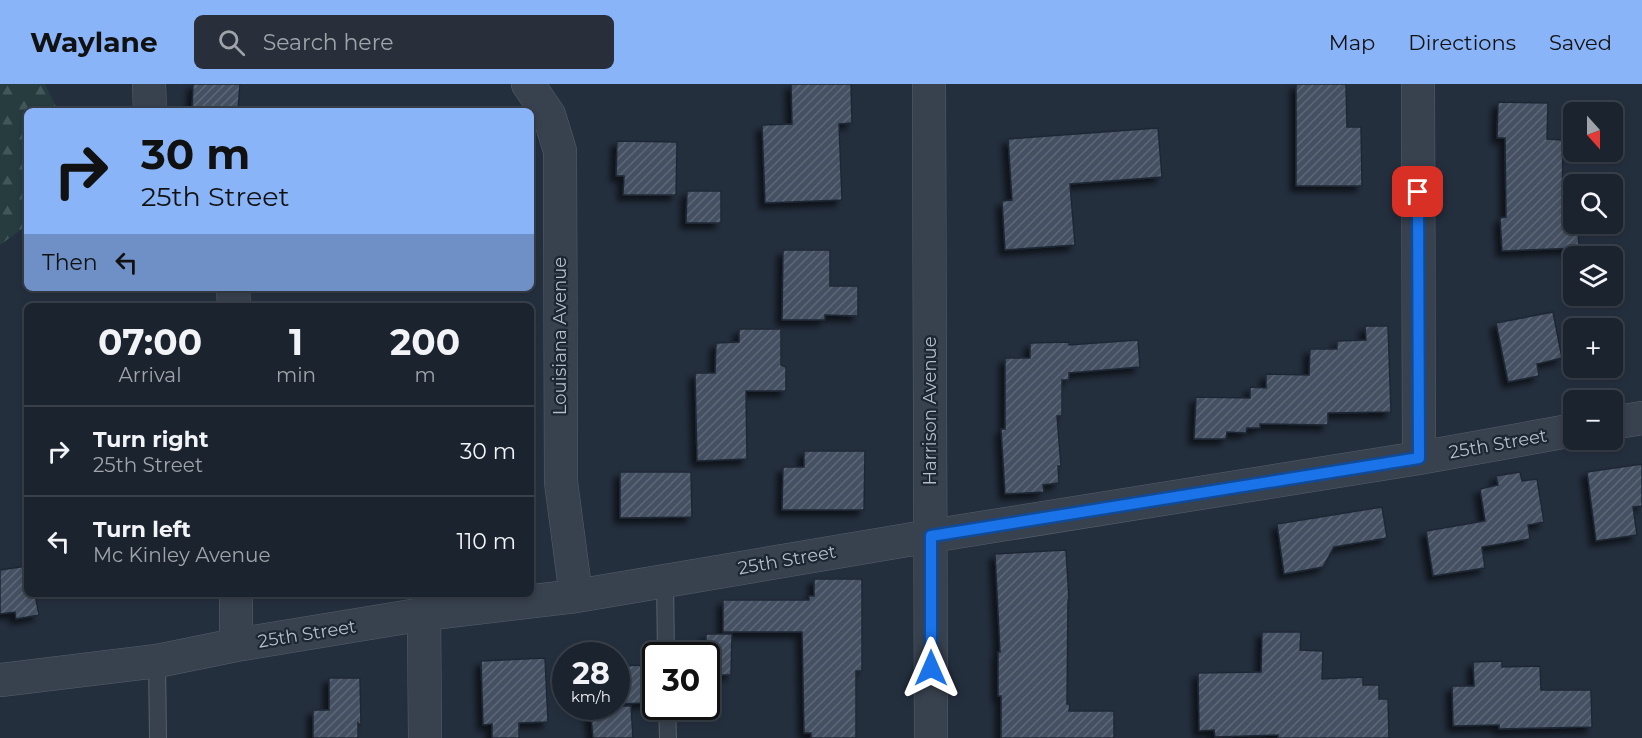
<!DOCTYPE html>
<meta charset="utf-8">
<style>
:root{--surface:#1b232e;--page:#282f3a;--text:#f1f3f6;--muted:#a0a4aa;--line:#39404a;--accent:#8ab4f8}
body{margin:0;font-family:Montserrat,sans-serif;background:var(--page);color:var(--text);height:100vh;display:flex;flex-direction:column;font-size:22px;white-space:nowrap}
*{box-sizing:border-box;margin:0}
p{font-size:20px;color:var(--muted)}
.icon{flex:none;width:33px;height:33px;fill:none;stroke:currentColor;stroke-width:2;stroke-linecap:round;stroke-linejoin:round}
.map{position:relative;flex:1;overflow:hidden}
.sheet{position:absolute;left:24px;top:219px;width:510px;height:294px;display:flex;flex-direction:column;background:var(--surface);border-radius:9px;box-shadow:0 3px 9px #0003,0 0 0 2px var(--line)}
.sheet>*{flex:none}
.banner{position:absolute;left:24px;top:24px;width:510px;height:183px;border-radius:9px;box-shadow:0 3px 9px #0003,0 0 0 2px var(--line);background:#8ab4f8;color:#111;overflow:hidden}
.needle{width:39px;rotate:159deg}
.controls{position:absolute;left:1563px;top:18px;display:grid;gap:12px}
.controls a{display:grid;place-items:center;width:60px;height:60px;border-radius:9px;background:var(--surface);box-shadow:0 3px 9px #0003,0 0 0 2px var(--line);font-size:30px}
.speed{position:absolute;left:552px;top:558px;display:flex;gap:12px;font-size:30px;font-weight:700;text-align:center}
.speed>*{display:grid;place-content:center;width:78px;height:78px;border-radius:50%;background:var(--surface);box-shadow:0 3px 9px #0003,0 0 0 2px var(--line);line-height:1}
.speed small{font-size:15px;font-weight:400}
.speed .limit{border:3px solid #111;border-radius:9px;background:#fff;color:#111}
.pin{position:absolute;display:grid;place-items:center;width:51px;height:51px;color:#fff;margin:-26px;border-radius:12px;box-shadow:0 3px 9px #0006}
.me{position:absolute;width:66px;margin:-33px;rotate:0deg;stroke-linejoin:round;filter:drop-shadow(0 0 4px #0008)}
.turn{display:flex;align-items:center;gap:21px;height:126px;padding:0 18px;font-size:27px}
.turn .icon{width:78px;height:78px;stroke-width:2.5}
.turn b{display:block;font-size:42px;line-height:51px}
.then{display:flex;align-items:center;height:57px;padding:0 18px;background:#0003;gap:12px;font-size:22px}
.eta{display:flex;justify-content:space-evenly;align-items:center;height:102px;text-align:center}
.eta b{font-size:36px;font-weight:700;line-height:42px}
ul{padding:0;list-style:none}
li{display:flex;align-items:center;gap:18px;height:90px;padding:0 18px;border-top:2px solid var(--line)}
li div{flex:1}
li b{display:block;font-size:22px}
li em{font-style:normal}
header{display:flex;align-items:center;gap:36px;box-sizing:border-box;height:84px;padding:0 30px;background:var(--accent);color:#111}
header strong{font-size:28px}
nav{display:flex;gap:33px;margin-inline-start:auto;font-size:21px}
.search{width:420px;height:54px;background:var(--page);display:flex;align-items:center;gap:15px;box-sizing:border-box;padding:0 21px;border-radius:9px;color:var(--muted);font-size:22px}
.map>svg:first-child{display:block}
.forest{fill:url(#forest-firs)}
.building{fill:url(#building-hatch);stroke:#1f2835;stroke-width:1.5;filter:url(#shadow)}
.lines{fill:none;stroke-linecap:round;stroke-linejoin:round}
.lane-casing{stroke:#565f6c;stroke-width:18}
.street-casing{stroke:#565f6c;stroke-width:34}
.lane{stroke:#38414e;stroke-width:16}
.street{stroke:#38414e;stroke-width:33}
.route-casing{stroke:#114b97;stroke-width:15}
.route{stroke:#1a73e8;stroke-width:10}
.labels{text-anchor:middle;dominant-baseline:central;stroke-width:4.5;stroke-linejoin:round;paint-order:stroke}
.street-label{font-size:18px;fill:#b4bcc9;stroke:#1d2633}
</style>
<header>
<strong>Waylane</strong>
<div class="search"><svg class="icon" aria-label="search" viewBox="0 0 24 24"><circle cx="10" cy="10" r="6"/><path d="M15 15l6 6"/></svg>Search here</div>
<nav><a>Map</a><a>Directions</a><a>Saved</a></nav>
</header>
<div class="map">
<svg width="1642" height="654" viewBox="0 0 1642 654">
<defs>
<pattern id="forest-firs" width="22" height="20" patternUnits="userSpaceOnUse" patternTransform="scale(1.5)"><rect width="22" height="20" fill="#263c3f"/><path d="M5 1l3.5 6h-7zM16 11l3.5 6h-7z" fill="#435659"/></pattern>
<pattern id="building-hatch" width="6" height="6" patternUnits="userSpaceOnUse" patternTransform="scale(1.5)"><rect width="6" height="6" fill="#455162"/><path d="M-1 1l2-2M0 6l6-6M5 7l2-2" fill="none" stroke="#5d6877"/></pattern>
<filter id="shadow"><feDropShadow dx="-5.5" dy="5.5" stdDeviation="3" flood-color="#0009"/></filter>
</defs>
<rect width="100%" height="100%" fill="#242f3e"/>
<path class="forest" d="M0,0h45l13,27h-31v112l-1,3 -26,19z"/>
<path class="building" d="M193,0h47l-2,27h-46z
M791,0h60l1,39 -13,1 3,76 -77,3 -3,-78 30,-1z
M1296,0h50l1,43h14l1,59h-66z
M1498,18l50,1 -1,36 16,1 -1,70 12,-1v15h4l1,24 -77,3 -2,-33 6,-1 -1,-79h-8z
M1158,44l4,49 -92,7 5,61 -70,5 -3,-49 10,-1 -4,-61z
M617,57l60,1 -1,53h-53l1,-19h-8z
M687,107h34v32h-35z
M783,166h47v36h28v30l-33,-1v5h-43z
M1553,228l9,46 -25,6 2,12 -31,6 -12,-59z
M1365,242h23l3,86 -63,1v12l-68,-1v4h-13l-1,5 -19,-1 -1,7h-32l2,-42 54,1v-11l16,1v-14l43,1 1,-26h27v-8l29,-1z
M739,245h42v36l5,2v24h-40l1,68 -50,2 -2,-88h20l1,-30 23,-1z
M1138,256l2,27 -71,6v7h-7v36h-5l4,50h-3l1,17 -16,2 1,7 -39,2 -4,-65h4v-71h25v-15l39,-1v3z
M804,367h61l-1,59h-82l1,-43h21z
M1642,380v42l-9,1 4,28 -41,6 -9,-69z
M620,388h71l1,45 -72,1z
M1520,388l2,9 15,-2 7,43 -16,3 2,14 -48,8 3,21 -52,8 -7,-45 59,-10 -5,-32 18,-4 -2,-9z
M1382,423l5,31 -53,9 -11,20 -39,7 -7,-50z
M1066,466l3,50h-1l-1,104h3l-1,7h45v27h-113v-42h-3v-44h2l-5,-98z
M27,482v28h8l4,21 -23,4 -1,-7 -15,2v-44z
M814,495h48v92h-6v67h-45v-5h-7l-2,-101h-79v-32h86v-4h5z
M1262,548h39l-1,18 23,1 -1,28 41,-2v8h16v14h9l1,39h-111v-3l-63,2 -1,-7 -15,1 -1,-58 63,-1z
M706,550h26l-1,41h-25z
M545,574l3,64 -29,1v15h-27v-14l-9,1 -2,-64z
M1502,577v6l38,-1 1,24h50l1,37 -93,2v-4l-46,1 -1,-40h22l-1,-24z
M645,581l3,38 -32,1v-38z
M329,594h31l1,47 -3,-2v15h-45v-28h16z
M590,622h41l2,32h-40z"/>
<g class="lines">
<g class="lane-casing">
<path id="lane" d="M665,497l1,75
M157,577l1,77
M667,622l1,32"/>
</g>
<g class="street-casing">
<path id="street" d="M149,0l1,27
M528,0l21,31 11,36 1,331 15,114
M929,0l2,654
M1418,0l1,374
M233,204l1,18
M1612,339l30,-5
M236,510v51
M424,530l1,124
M0,596l157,-19 79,-16 188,-31 152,-18 355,-60 488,-78 155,-28"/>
</g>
<use href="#lane" class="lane"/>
<use href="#street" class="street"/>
</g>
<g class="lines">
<g class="route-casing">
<path id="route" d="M931,584v-132l488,-78 -1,-266"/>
</g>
<use href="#route" class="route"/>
</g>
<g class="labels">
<g class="street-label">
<text transform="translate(560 252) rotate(-90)">Louisiana Avenue</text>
<text transform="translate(930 327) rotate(-90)">Harrison Avenue</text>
<text transform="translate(1498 360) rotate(-10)">25th Street</text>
<text transform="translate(787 476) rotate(-10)">25th Street</text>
<text transform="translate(307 550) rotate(-9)">25th Street</text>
</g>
</g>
</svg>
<div class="controls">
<a><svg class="needle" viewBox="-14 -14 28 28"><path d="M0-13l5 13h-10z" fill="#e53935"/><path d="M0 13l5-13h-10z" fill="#a0a4aa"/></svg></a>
<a><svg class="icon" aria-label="search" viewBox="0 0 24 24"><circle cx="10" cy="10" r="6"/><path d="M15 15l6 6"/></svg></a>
<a><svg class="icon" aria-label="layers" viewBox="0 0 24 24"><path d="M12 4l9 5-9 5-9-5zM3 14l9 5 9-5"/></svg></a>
<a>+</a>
<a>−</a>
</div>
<div class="speed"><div>28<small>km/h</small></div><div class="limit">30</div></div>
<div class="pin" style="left:1418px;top:108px;background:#d93025"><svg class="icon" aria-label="arrive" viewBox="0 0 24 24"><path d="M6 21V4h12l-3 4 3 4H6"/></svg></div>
<svg class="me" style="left:931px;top:584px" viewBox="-20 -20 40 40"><path d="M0-17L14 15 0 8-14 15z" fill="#1a73e8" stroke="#fff" stroke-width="4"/></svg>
<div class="banner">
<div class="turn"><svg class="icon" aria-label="right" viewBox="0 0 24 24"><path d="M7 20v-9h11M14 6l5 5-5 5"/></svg><div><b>30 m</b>25th Street</div></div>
<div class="then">Then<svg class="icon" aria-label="left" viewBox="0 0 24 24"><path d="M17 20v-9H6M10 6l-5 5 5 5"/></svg></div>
</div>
<section class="sheet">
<div class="eta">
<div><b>07:00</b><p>Arrival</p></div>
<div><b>1</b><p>min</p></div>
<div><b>200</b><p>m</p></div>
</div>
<ul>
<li><svg class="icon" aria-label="right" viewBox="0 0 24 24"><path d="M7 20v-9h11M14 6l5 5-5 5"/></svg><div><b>Turn right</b><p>25th Street</p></div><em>30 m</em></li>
<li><svg class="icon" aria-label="left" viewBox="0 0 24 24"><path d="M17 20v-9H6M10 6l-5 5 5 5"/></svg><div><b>Turn left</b><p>Mc Kinley Avenue</p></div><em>110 m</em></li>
</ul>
</section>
</div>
